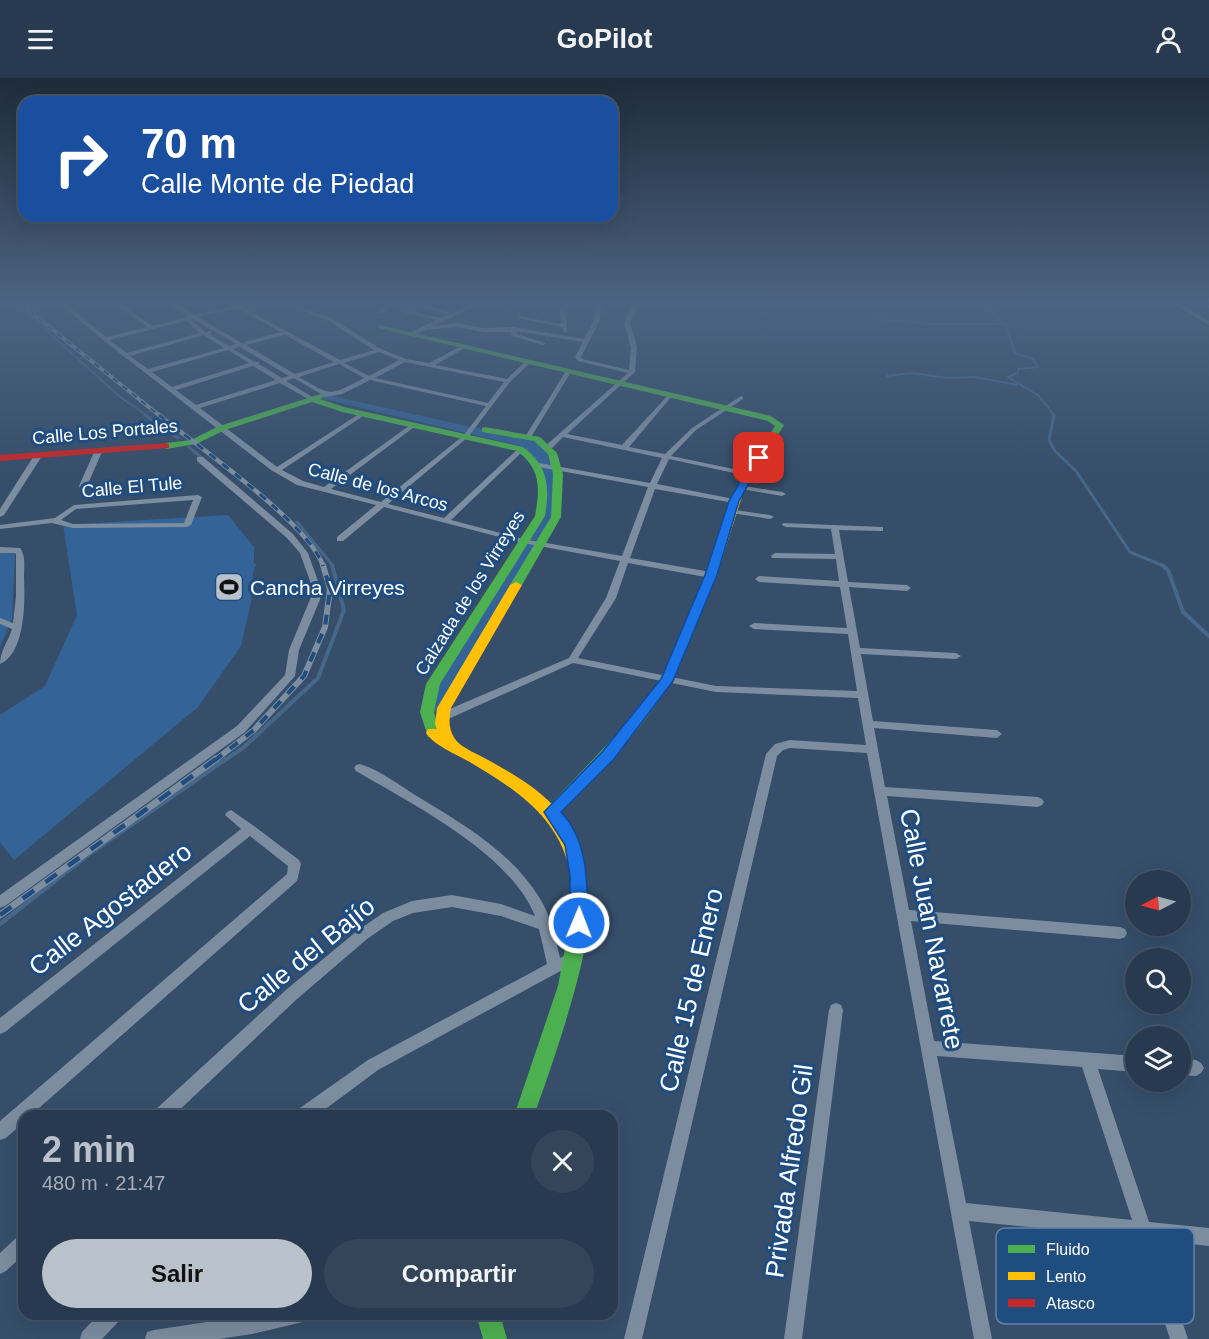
<!DOCTYPE html>
<html lang="es">
<meta charset="utf-8">
<style>
:root{--surface:#283a50;--page:#34455a;--text:#f1f3f6;--muted:#a5adb7;--line:#445467;--accent:#b9c1cb}
body{margin:0;font-family:Helvetica,sans-serif;background:var(--page);color:var(--text);height:100vh;display:flex;flex-direction:column;font-size:22px;white-space:nowrap}
*{box-sizing:border-box;margin:0}
p{font-size:20px;color:var(--muted)}
.icon{flex:none;width:33px;height:33px;fill:none;stroke:currentColor;stroke-width:2;stroke-linecap:round;stroke-linejoin:round}
.map{position:relative;flex:1;overflow:hidden}
.details{position:absolute;left:18px;top:1032px;width:600px;height:210px;display:flex;flex-direction:column;background:var(--surface);border-radius:18px;box-shadow:0 6px 24px #0002,0 0 0 2px var(--line)}
.details>*{flex:none}
.hud{position:absolute;left:18px;top:18px;width:600px;height:126px;border-radius:18px;box-shadow:0 6px 24px #0002,0 0 0 2px var(--line);background:#1a4fa0;color:#fff;overflow:hidden}
.needle{width:39px;rotate:264deg}
.fabs{position:absolute;left:1125px;top:792px;display:grid;gap:12px}
.fabs a{display:grid;place-items:center;width:66px;height:66px;border-radius:50%;background:var(--surface);box-shadow:0 6px 24px #0002,0 0 0 2px var(--line);font-size:30px}
.pin{position:absolute;display:grid;place-items:center;width:51px;height:51px;color:#fff;margin:-26px;border-radius:12px;box-shadow:0 3px 9px #0006}
.me{position:absolute;width:66px;margin:-33px;rotate:1deg;stroke-linejoin:round;filter:drop-shadow(0 0 4px #0008)}
.turn{display:flex;align-items:center;gap:21px;height:126px;padding:0 24px;font-size:27px}
.turn .icon{width:78px;height:78px;stroke-width:2.5}
.turn b{display:block;font-size:42px;line-height:51px}
.round{display:grid;place-items:center;flex:none;width:63px;height:63px;border-radius:32px;background:var(--page)}
.summary{display:flex;align-items:center;justify-content:space-between;height:102px;padding:0 24px}
h1{font-size:36px;font-weight:700;line-height:45px;color:var(--accent)}
.primary-button{display:flex;gap:12px;margin-top:auto;padding:12px 24px}
.primary-button a{flex:1;height:69px;border-radius:36px;background:var(--accent);color:#111;font-size:24px;font-weight:700;line-height:69px;text-align:center}
.primary-button a+a{background:var(--page);color:var(--text)}
header{display:flex;justify-content:space-between;align-items:center;height:78px;padding:0 24px;background:var(--surface);font-size:27px;font-weight:700}
.map>svg:first-child{display:block}
.green{fill:#346497}
.lines{fill:none;stroke-linecap:round;stroke-linejoin:round}
.stream-far3{stroke:#46668a;stroke-width:2}
.stream-far2{stroke:#46668a;stroke-width:3}
.stream-far1{stroke:#46668a;stroke-width:4}
.stream{stroke:#46668a;stroke-width:4.5}
.street{fill:#7c8da0;fill-rule:evenodd}
.fast{fill:#4caf50;fill-rule:evenodd}
.slow{fill:#ffc107;fill-rule:evenodd}
.jam{fill:#c62828;fill-rule:evenodd}
.rail-far3-casing{stroke:#7d8ea0;stroke-width:4}
.rail-far2-casing{stroke:#7d8ea0;stroke-width:4.5}
.rail-far1-casing{stroke:#7d8ea0;stroke-width:6}
.rail-casing{stroke:#7d8ea0;stroke-width:7}
.rail-far3{stroke:#204d80;stroke-width:2;stroke-dasharray:6;stroke-linecap:butt}
.rail-far2{stroke:#204d80;stroke-width:3;stroke-dasharray:8;stroke-linecap:butt}
.rail-far1{stroke:#204d80;stroke-width:4;stroke-dasharray:10;stroke-linecap:butt}
.rail{stroke:#204d80;stroke-width:4.5;stroke-dasharray:14;stroke-linecap:butt}
.route{fill:#1a73e8;stroke:#114b97;stroke-width:1.5}
.labels{text-anchor:middle;dominant-baseline:central;stroke-width:6;stroke-linejoin:round;paint-order:stroke}
.far-street-label{font-size:18px;fill:#fff;stroke:#204d80}
.poi-label{font-size:21px;fill:#fff;stroke:#204d80;text-anchor:start}
.near-street-label{font-size:26px;fill:#fff;stroke:#204d80}
.key{fill:#204d80;stroke:#6382a6;stroke-width:1.5}
.key-label{font-size:16px;fill:#fff}
</style>
<header><svg class="icon" aria-label="menu" viewBox="0 0 24 24"><path d="M4 6h16M4 12h16M4 18h16"/></svg>GoPilot<svg class="icon" aria-label="person" viewBox="0 0 24 24"><circle cx="12" cy="8" r="4"/><path d="M4 21q1-7 8-7t8 7"/></svg></header>
<div class="map">
<svg width="1209" height="1261" viewBox="0 0 1209 1261">
<rect width="100%" height="100%" fill="#364e6a"/>
<path class="green" d="M328,317l143,32 66,10 16,16 5,62 -17,26 -15,-2 21,-49 -27,-44 -200,-48z
M228,437l26,32v17h2l-3,9 -2,29 -10,44 -43,61 -184,153 -14,-18v-127l45,-29 32,-71 -14,-90z
M525,463l15,2 -94,166 -16,4v-16z
M15,474l-3,67 -12,28v-94z"/>
<g class="lines">
<path class="stream-far3" d="M13,222l107,97 28,19
M983,222l25,30 7,23 18,6 5,8 -20,2v4l-10,4 31,19 16,20
M869,240l61,6h75
M887,298l24,-3 37,5 26,-1 43,8"/>
<path class="stream-far2" d="M145,337l33,23
M1054,337l-5,25 6,11 21,20 54,81 34,14
M189,369l15,13
M297,444l36,44"/>
<path class="stream-far1" d="M1162,487l6,5 15,42 26,24
M224,683l20,-14 74,-69 26,-68 -12,-45"/>
<path class="stream" d="M0,846l88,-69 138,-96"/>
<path class="street" d="M55,222h6l45,37 41,-10 -37,-27h6l36,26 33,-8v-4l-23,-14h7l26,15 38,-9 -10,-6h7l8,4 18,-4h9l-23,7 98,53 34,-10 -47,-30 -31,-12v-2l35,12 50,31 25,10 23,4 34,-18 3,2 -1,1 -30,17 72,14 19,-18h4v2l-20,19 -42,55 -80,67 56,14 76,-71 4,2 -1,2 -72,69 72,19 99,17 26,-69 -109,-20 -4,-2 4,-2 111,20 12,-25 -99,-21 -13,13 -7,-2 85,-75 -50,-12 -3,-4 8,-15 -61,-10h-6l1,2 29,9 -3,2 -31,-9 -1,-4h-27l-28,-5 -30,3 -14,6h-4v-2l28,-14 -34,-8 3,-2 36,8 7,-3 -45,-15h8l41,13 27,-13h7l-52,26 22,-3 28,5 29,-1 71,12 10,-19 2,-20h6l-2,20 -19,37 1,2 47,11 2,-23 -7,-24 11,-23h6l-11,23 7,24 -2,25 -68,62 55,11 48,-52 3,2 -1,1 -43,51 36,7 27,-26 49,-32 2,1v2l-47,31 -25,26 77,16 4,2 -4,2 -79,-17 -12,25 77,15 4,2 -4,2 -79,-14 -25,69 81,14 4,3 -4,3 -83,-15 -12,35 -38,60 138,28 141,5 -9,-57 -94,-5 -5,-3 5,-3 93,5 -7,-41 -81,-5 -4,-3 4,-3 80,5 -3,-22 -64,-1 -1,-2 4,-3 60,1 -4,-25 -45,-2 -4,-2 1,-2 100,4v4h-3l-41,-1 9,52 59,3 4,3 -4,3 -58,-4 11,61 96,5 5,3 -5,3 -95,-5 12,67 124,9 5,4 -5,4 -123,-10 11,59 153,10 4,2 2,3 -2,3 -4,2 -151,-11 22,114 211,17 5,2 2,4 -2,4 -5,2 -209,-18 23,120 202,15v16l-38,-3 51,153 60,6v18l-54,-6 33,99h-18l-33,-101 -168,-17 23,118h-18l-107,-586 -77,-5 -7,2 -6,6 -135,583h-18l142,-585 9,-10 15,-4 76,5 -8,-47 -142,-6 -143,-29 -127,57h-8l-1,-3 1,-3 131,-56 37,-60 14,-37 -97,-18 -139,-36 -41,34h-6v-4l39,-32 -79,-20 -26,-15 -163,-126zM237,230l44,24 -39,11 -44,-26zM191,241h2l43,25 -7,2 -20,-12 3,-1v-2l-7,1zM186,243l14,12 -73,20 -18,-13zM204,257l20,13 -76,21 -18,-13zM285,257l49,27 -39,12 -49,-29zM240,269l49,29 -7,2 -23,-14v-2h-4l-22,-13zM228,272l21,13 -77,24 -20,-15zM379,274l20,8 -30,16 -25,-13zM405,284l99,20 -16,21 -113,-25zM339,286l25,14c-35,18 -31,19 -65,-1zM253,288l23,14 -80,25 -20,-15zM294,300l32,19 16,-3 28,-14 116,26 -22,29 -83,67 -50,-13 86,-64v-2h-4l-89,64 -21,-6 -21,-11 84,-56v-2h-4l-85,55 -77,-59 80,-25 30,17h4v-2l-28,-17zM937,978l145,11 50,153 -166,-17z
M392,222h6l-15,13h-4v-2z
M563,222h6l-3,11 1,21h-4l-1,-5 -45,-9 3,-2 42,8 -2,-13z
M1167,222h13l29,4v4l-31,-5 31,18v4z
M566,293l5,1 -40,65 -5,1 -1,-1z
M95,372l7,2 -15,34 -7,2 -1,-2z
M35,376l7,2 -38,59 -4,2v-8z
M197,379h6l90,77 15,19 10,28 3,16 -22,53 -4,26 -50,56 -240,174 -5,2v-13l237,-169 48,-51 4,-25 22,-53 -1,-16 -10,-28 -13,-15 -90,-77z
M738,407l44,7 4,2 -4,2 -41,-7h-3z
M198,417l4,2 -11,28 -4,2 -114,1 -21,-5 -52,6v-4l55,-7 19,-13zM193,422l-9,23 -111,1 -12,-4 15,-11z
M728,431l42,6 4,2 -4,2 -39,-6 -4,-2z
M0,469l20,1c6,8 4,18 4,28 1,24 2,77 -24,88 0,-13 8,-22 12,-35l-12,-5v-6l13,5 3,-27v-42l-1,-1h-15z
M360,686c20,6 42,23 60,34 43,26 92,55 119,99 12,18 16,40 21,61l14,-7 5,2 2,4 -2,4 -201,109 -62,46h-21l2,-6 71,-50 179,-96 -8,-35 -38,-13 -49,-9 -39,6 -20,8 -26,18 -70,60 -124,117h-20l2,-6 132,-121 70,-58 26,-18 29,-12 40,-6 49,9 34,12c-25,-63 -123,-112 -179,-145l-2,-3 2,-3z
M231,732l23,16 45,34 2,4 -4,17 -267,235h-6v6l-18,16 -6,2v-19l287,-247 1,-8 -38,-30 -245,196 -5,2v-16l241,-189 -16,-14 2,-3z
M836,925l5,2 2,5 -41,329h-18l45,-329 2,-5z
M1180,981l16,1 5,3 3,5 -3,5 -5,3 -16,-1z
M24,1155v21l-18,17 -6,3v-21l18,-17z
M99,1236h22l-2,7 -17,18h-22l2,-7z
M259,1236h49l-2,7 -7,2 -47,11 -33,5h-74l2,-7 7,-2z"/>
<path class="fast" d="M380,247l391,91 13,9 -41,68 -5,3 -5,-3 42,-67 -7,-5 -390,-93v-2z
M321,316l4,2 -5,3 24,8 179,40c25,18 27,40 22,69l-105,168 -6,28 6,21 -2,4h-10l-8,-25 6,-28 109,-168c5,-28 6,-47 -18,-65l-175,-39 -30,-10 -87,28 -29,14 -30,5 -5,-3 5,-3 25,-3 28,-14z
M485,349l55,10 17,16 6,21 -2,43 -39,68 -6,3 -6,-3 41,-68 2,-43 -5,-20 -14,-13 -52,-9v-4z
M674,582l6,4c-29,59 -77,105 -123,152l-5,2 -5,-2 -3,-4 3,-4 84,-89 27,-37 11,-21z
M580,819l6,2c15,31 -39,180 -52,217h-20l44,-130 16,-87z
M476,1236h24l7,25h-24z"/>
<path class="slow" d="M738,412l5,3 -26,82 -37,89 -1,3h-10l-1,-3 37,-89 28,-82z
M516,504l6,3 -71,123c-2,11 -3,21 4,31 6,9 25,16 35,22 25,14 52,30 70,52 21,27 26,58 28,91l-2,5 -6,2 -6,-2 -2,-5c-1,-12 0,-25 -3,-37 -13,-53 -57,-80 -101,-106 -13,-7 -34,-16 -42,-28l2,-4h9l-2,-5 2,-16 73,-123z"/>
<path class="jam" d="M166,365l3,1v4l-169,13v-6z"/>
<g class="rail-far3-casing">
<path id="rail-far3" d="M23,222l10,14 127,102"/>
</g>
<g class="rail-far2-casing">
<path id="rail-far2" d="M159,337c38,31 151,109 164,151"/>
</g>
<g class="rail-far1-casing">
<path id="rail-far1" d="M214,683l40,-31 50,-54 21,-49 5,-38 -7,-24"/>
</g>
<g class="rail-casing">
<path id="rail" d="M0,837l216,-156"/>
</g>
<use href="#rail-far3" class="rail-far3"/>
<use href="#rail-far2" class="rail-far2"/>
<use href="#rail-far1" class="rail-far1"/>
<use href="#rail" class="rail"/>
</g>
<linearGradient id="sky" x2="0" y2="1"><stop stop-color="#1e2b3a"/><stop offset="0.56" stop-color="#4c6381"/><stop offset="1" stop-color="#4c6381" stop-opacity="0"/></linearGradient>
<rect width="1209" height="398" fill="url(#sky)"/>
<path class="route" d="M755,378l8,2 -24,43 -22,74 -44,106 -59,78 -53,53c28,30 26,72 27,111l-3,5 -6,2 -6,-2 -3,-5v-47l-5,-31 -21,-33 59,-61 58,-72 44,-104 24,-74z"/>
<defs>
<g id="stadium-square" transform="scale(1.5)"><rect x="-9" y="-9" width="18" height="18" rx="4" fill="#b9c1cb" stroke="#204d80"/><path d="M0-5a6.5 5 0 1 0 0 10a6.5 5 0 1 0 0-10ZM-3.5-1.8h7v3.6h-7Z" fill="#111"/></g>
</defs>
<g fill-rule="evenodd">
<use href="#stadium-square" x="229" y="509"/>
</g>
<g class="labels">
<g class="far-street-label">
<text transform="translate(105 354) rotate(-5)">Calle Los Portales</text>
<text transform="translate(132 409) rotate(-5)">Calle El Tule</text>
<text transform="translate(378 409) rotate(15)">Calle de los Arcos</text>
<text transform="translate(470 515) rotate(-58)">Calzada de los Virreyes</text>
</g>
<g class="poi-label">
<text x="250" y="509">Cancha Virreyes</text>
</g>
<g class="near-street-label">
<text transform="translate(110 831) rotate(-38)">Calle Agostadero</text>
<text transform="translate(932 851) rotate(79)">Calle Juan Navarrete</text>
<text transform="translate(306 877) rotate(-39)">Calle del Bajío</text>
<text transform="translate(691 912) rotate(-77)">Calle 15 de Enero</text>
<text transform="translate(789 1093) rotate(-82)">Privada Alfredo Gil</text>
</g>
</g>
<rect x="996" y="1150" width="198" height="96" rx="9" class="key"/>
<rect x="1008" y="1167" width="27" height="8" fill="#4caf50"/>
<rect x="1008" y="1194" width="27" height="8" fill="#ffc107"/>
<rect x="1008" y="1221" width="27" height="8" fill="#c62828"/>
<g class="key-label">
<text x="1046" y="1177">Fluido</text>
<text x="1046" y="1204">Lento</text>
<text x="1046" y="1231">Atasco</text>
</g>
</svg>
<div class="fabs">
<a><svg class="needle" viewBox="-14 -14 28 28"><path d="M0-13l5 13h-10z" fill="#e53935"/><path d="M0 13l5-13h-10z" fill="#a5adb7"/></svg></a>
<a><svg class="icon" aria-label="search" viewBox="0 0 24 24"><circle cx="10" cy="10" r="6"/><path d="M15 15l6 6"/></svg></a>
<a><svg class="icon" aria-label="layers" viewBox="0 0 24 24"><path d="M12 4l9 5-9 5-9-5zM3 14l9 5 9-5"/></svg></a>
</div>
<div class="pin" style="left:759px;top:380px;background:#d93025"><svg class="icon" aria-label="arrive" viewBox="0 0 24 24"><path d="M6 21V4h12l-3 4 3 4H6"/></svg></div>
<svg class="me" style="left:579px;top:845px" viewBox="-20 -20 40 40"><circle r="17" fill="#1a73e8" stroke="#fff" stroke-width="3"/><path d="M0-11L8 9 0 5-8 9z" fill="#fff"/></svg>
<div class="hud">
<div class="turn"><svg class="icon" aria-label="right" viewBox="0 0 24 24"><path d="M7 20v-9h11M14 6l5 5-5 5"/></svg><div><b>70 m</b>Calle Monte de Piedad</div></div>
</div>
<section class="details">
<div class="summary"><div><h1>2 min</h1><p>480 m · 21:47</p></div><a class="round"><svg class="icon" aria-label="close" viewBox="0 0 24 24"><path d="M6 6l12 12M18 6L6 18"/></svg></a></div>
<div class="primary-button"><a>Salir</a><a>Compartir</a></div>
</section>
</div>
